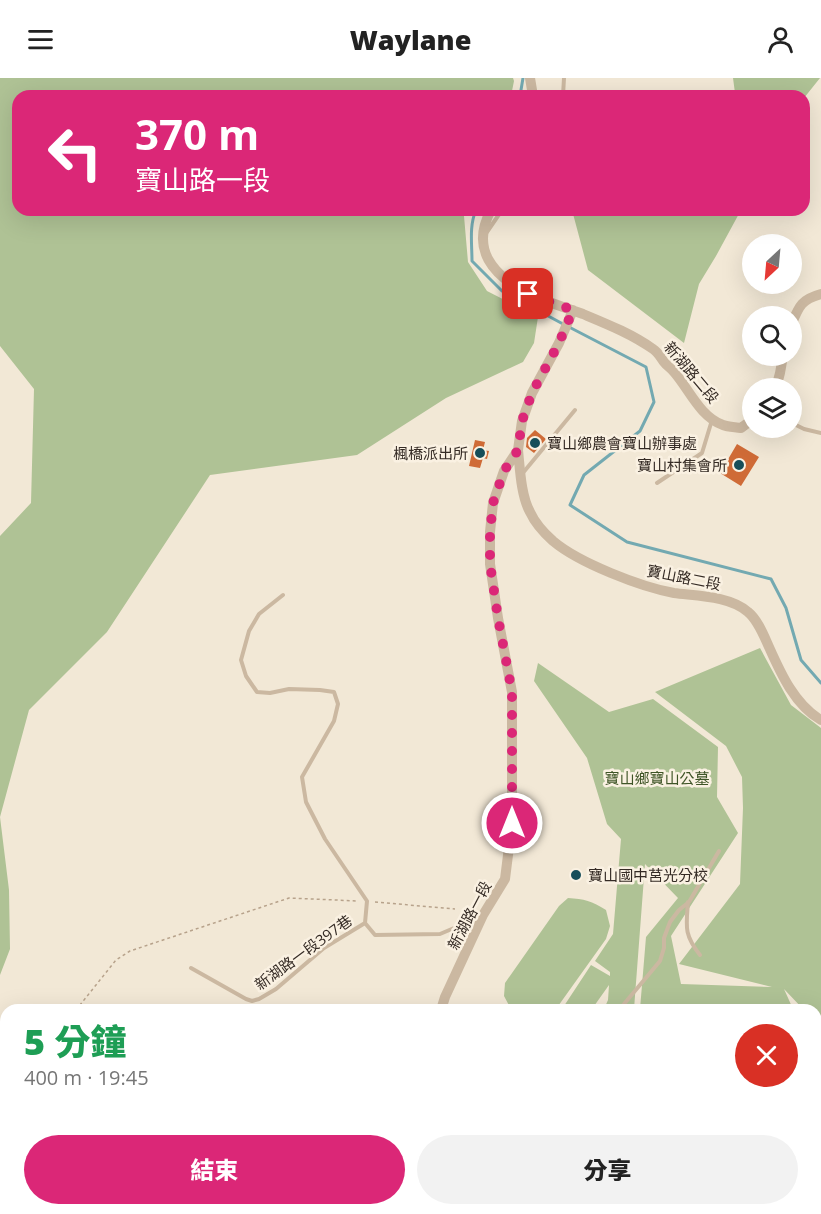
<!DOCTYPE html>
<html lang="zh-TW">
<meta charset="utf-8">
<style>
:root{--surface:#fff;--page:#f2f2f2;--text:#222;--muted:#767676;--accent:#db2777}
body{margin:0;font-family:"Open Sans","Noto Sans TC",sans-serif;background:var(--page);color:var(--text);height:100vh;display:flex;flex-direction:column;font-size:22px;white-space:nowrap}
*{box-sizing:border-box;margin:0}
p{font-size:20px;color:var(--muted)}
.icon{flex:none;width:33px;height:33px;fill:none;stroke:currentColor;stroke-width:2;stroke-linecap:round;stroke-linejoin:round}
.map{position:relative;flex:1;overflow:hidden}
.details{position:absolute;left:0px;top:926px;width:822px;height:212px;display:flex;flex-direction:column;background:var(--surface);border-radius:18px 18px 0 0;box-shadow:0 6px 24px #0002}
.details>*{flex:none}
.banner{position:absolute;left:12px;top:12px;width:798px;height:126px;border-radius:18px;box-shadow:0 6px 24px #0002;background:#db2777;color:#fff;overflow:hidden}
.needle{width:39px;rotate:206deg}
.tools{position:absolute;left:742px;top:156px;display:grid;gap:12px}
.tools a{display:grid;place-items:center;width:60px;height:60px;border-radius:50%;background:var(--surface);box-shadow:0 6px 24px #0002;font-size:30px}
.pin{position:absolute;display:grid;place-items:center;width:51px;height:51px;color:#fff;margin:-26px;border-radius:12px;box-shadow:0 3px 9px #0006}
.me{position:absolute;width:66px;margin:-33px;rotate:0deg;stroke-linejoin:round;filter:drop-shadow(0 0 4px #0008)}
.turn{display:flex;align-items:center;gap:21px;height:126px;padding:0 24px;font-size:27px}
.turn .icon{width:78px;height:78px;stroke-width:2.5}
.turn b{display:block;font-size:42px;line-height:51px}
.round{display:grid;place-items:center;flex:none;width:63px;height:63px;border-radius:32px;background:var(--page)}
.head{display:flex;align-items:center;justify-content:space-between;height:102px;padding:0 24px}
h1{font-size:36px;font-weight:800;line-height:45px;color:#1e9e55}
.button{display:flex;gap:12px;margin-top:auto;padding:12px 24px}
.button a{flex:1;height:69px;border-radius:36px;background:var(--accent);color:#fff;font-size:24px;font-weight:800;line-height:69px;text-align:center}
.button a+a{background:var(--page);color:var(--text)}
header{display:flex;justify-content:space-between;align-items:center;height:78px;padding:0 24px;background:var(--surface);font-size:27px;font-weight:800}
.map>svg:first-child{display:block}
.green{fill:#afc295}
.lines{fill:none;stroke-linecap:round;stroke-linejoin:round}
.stream{stroke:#73a9b1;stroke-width:3}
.building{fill:#cf6b37}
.path{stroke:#b7a28b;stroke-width:1.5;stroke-dasharray:3 3;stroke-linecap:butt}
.service{stroke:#cbb8a1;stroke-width:4}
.minor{stroke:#cbb8a1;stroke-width:8}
.tertiary{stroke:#cbb8a1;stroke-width:10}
.route{stroke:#db2777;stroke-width:10;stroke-dasharray:0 18}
.poi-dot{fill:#174e59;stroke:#faf1e2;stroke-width:2}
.labels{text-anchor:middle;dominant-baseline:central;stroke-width:5;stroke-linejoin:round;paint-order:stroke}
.street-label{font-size:15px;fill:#352b25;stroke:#faf1e2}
.poi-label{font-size:15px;fill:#352b25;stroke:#faf1e2;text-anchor:start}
.park-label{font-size:15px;fill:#3f5527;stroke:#faf1e2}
</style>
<header><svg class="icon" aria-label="menu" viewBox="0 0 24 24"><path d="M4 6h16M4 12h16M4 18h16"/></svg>Waylane<svg class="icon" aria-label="person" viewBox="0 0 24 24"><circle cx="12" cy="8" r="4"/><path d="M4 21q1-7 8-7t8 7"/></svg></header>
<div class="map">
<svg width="821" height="1136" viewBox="0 0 821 1136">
<rect width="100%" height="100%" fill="#f2e8d6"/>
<path class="green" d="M0,0h513l1,3 -3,15h-493v114h448l-2,6 4,46 19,29 51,26 -4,26 -11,19 -77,36 -89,57 -147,20 -103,157 -78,78 -29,107 9,73 1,59 -10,26v-439l31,-33 3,-114 -34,-43z
M733,0h87l-16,20v-2h-72l3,-3z
M572,132h169l-25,46 -17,28 -15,59 -96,-73z
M760,570l31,57 30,23v486h-386v-5h381v-199l-13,-1 -19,-20 9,20h-153l6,-72 32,-39 -33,-34 -11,145h-30l4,-9 1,-15 -17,24h-22l-6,-3 27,-41 19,11v-4l-15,-11 18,-27 8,-95 -14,-15 -20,-66 -53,-77 4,-18 71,49 44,-13 65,48 -1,50 21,36 -67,103 10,48 91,3 -93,-23 61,-80 3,-76 -1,-31 -16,-31 -71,-54z
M568,820c16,1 24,3 38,12l4,16 -4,13 -50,70h-45l-7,-13 1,-13 54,-77z"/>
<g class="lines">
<path class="stream" d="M520,18l3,-18
M476,132c-7,16 -4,34 -4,51l30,30 61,33
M569,249l77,40 8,35 -14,29 -56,44 -14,30 57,37 144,37 15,29 15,52 20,23"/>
</g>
<path class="building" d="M535,352l11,9 -12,14 -8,-6 1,-9z
M475,362l10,2 -2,8 6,1 -2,8 -4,-1 -3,10 -11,-2z
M737,366l22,13 -18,29 -21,-13z"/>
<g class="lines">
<path class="path" d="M375,824l80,7
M76,932l40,-50 14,-9 159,-53 69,3
M403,1131l2,5"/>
<path class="service" d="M563,18l1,-18
M487,154l15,-22
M792,345l12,6 17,4
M522,396l53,-64
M657,405l45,-30 10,-33
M283,517l-24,19 -10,17 -8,29 5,16 11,16 13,1 19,-4 31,1 14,2 4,12 -4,17 -32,56 4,25 19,37 42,62 -2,22 10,12 65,-1 40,-17
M688,824c-2,25 -4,33 12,53
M191,890l55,31 6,2 7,-2 17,-10 48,-41 41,-25
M619,932l41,-49 4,-13v-10l6,-16 9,-12 10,-8 30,-51
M40,1131l2,5
M201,1131l5,5"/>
<path class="minor" d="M816,1123l5,-1"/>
<path class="tertiary" d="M530,0l3,18
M491,132c-21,39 2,66 37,83 17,9 37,14 55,21 24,10 49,20 70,35 5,3 8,9 11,13 3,4 7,6 10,10 15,17 26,45 49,53 5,2 12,2 18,3l12,-9
M792,245c7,-17 10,-24 29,-29
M776,310l4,-15 3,-17
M518,372c2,19 3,46 12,62 5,11 14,21 23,29 26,22 88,46 121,52 23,3 56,3 74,19 10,8 16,24 21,35 12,27 26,58 52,73
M441,932l4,-13 38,-82 22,-36 7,-56v-131l-14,-74 -8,-54v-32l3,-29 11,-32 14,-21 4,-29 10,-28 27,-50 14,-33
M293,1136l5,-5"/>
</g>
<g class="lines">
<path class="route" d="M512,745v-131l-14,-74 -8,-54v-32l3,-29 11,-32 14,-21 4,-29 10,-28 27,-50 14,-33 -45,-16"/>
</g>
<g class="poi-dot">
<circle cx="535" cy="365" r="6"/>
<circle cx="480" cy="375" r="6"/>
<circle cx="739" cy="387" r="6"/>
<circle cx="576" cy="797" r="6"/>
</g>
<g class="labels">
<g class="street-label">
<text transform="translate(692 294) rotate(50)">新湖路二段</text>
<text transform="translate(684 499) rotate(11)">寶山路二段</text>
<text transform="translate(469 837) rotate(-62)">新湖路一段</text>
<text transform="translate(303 874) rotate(-36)">新湖路一段397巷</text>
</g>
<g class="poi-label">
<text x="547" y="365">寶山鄉農會寶山辦事處</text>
<text x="468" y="375" text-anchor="end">楓橋派出所</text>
<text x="727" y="387" text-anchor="end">寶山村集會所</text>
<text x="588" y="797">寶山國中莒光分校</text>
</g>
<g class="park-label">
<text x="657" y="700">寶山鄉寶山公墓</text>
</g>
</g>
</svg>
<div class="tools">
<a><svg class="needle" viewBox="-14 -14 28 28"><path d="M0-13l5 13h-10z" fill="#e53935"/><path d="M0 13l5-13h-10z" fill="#767676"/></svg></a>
<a><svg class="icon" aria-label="search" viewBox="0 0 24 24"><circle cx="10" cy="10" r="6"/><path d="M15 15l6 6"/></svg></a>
<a><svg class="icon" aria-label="layers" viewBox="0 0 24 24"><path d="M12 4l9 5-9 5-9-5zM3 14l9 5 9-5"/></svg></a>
</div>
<div class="pin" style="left:528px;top:216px;background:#d93025"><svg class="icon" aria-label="arrive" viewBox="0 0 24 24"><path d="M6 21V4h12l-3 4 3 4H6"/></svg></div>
<svg class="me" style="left:512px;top:745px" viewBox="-20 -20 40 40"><circle r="17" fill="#db2777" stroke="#fff" stroke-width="3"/><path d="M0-11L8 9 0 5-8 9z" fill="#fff"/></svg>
<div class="banner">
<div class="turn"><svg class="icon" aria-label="left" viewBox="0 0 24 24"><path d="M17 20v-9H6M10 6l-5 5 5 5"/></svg><div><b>370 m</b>寶山路一段</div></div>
</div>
<section class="details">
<div class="head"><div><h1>5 分鐘</h1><p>400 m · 19:45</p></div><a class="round" style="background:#d93025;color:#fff"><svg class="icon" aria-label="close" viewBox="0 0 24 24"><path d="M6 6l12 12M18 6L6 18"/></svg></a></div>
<div class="button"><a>結束</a><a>分享</a></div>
</section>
</div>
